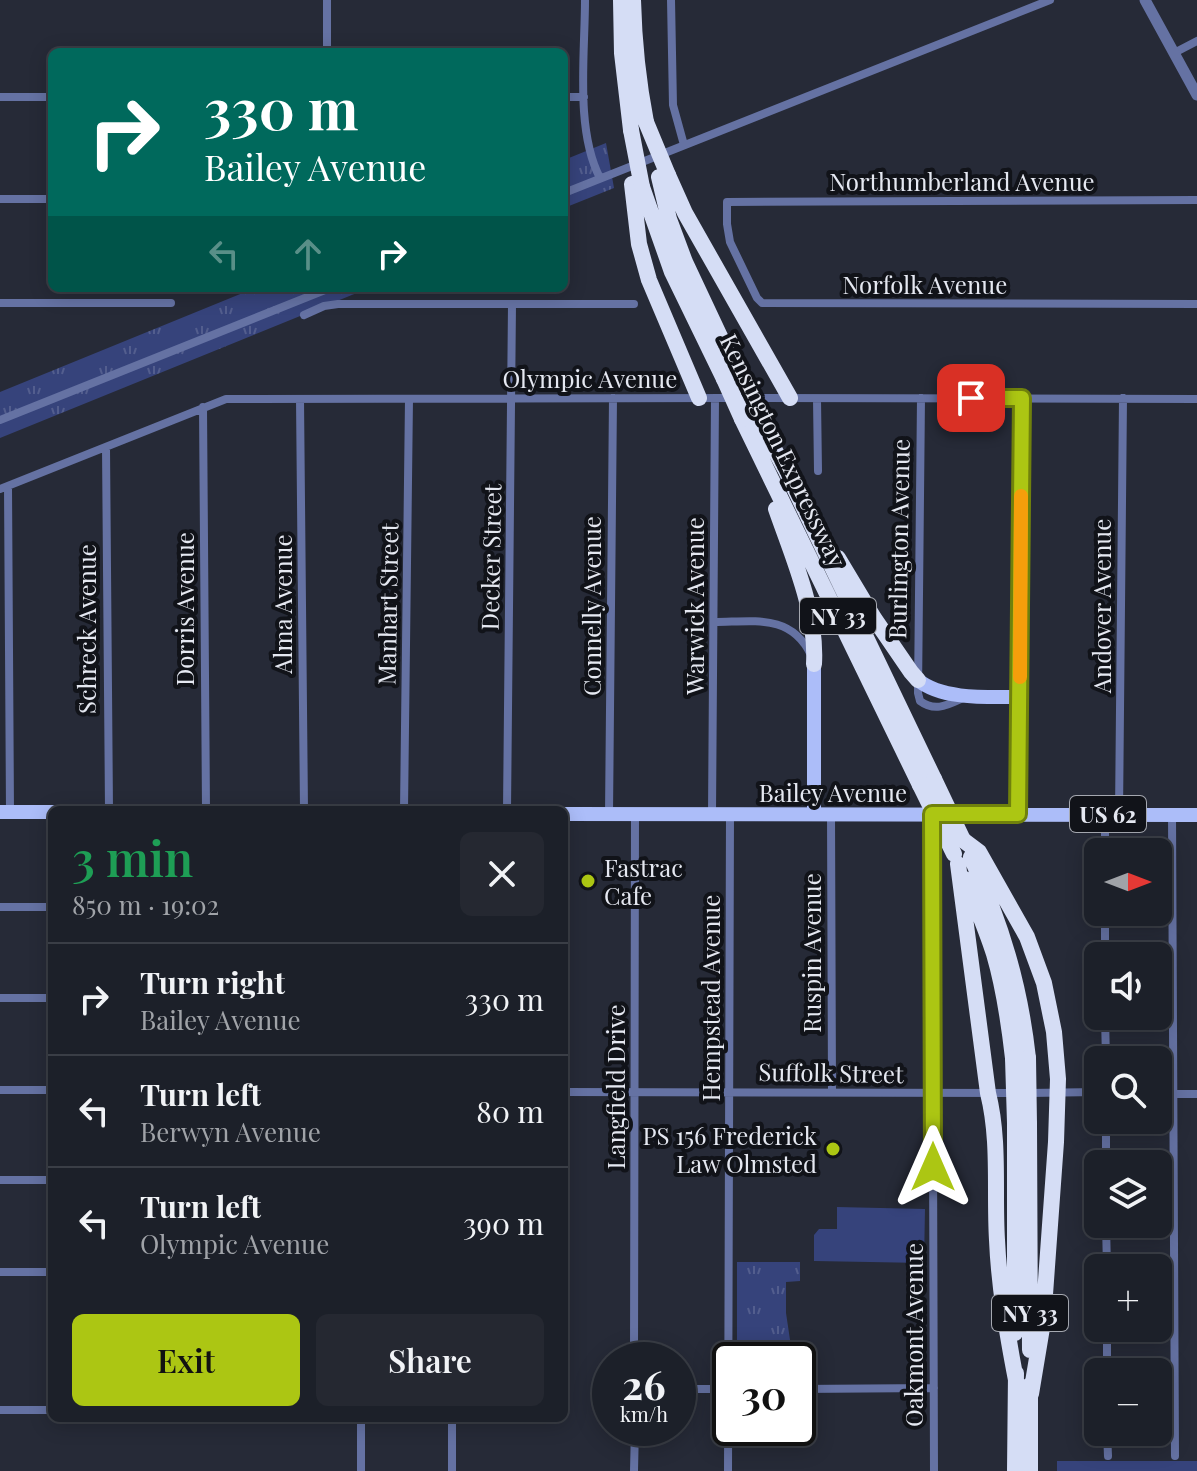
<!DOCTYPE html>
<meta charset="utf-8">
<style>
:root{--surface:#1c2029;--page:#252831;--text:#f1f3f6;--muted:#a0a3a8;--line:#3a3e46;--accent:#acc613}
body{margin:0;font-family:"Playfair Display",serif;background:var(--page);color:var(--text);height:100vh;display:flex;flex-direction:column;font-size:30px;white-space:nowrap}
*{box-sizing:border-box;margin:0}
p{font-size:26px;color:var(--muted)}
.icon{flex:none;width:44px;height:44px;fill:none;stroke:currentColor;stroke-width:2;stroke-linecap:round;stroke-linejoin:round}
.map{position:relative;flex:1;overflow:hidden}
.details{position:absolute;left:48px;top:806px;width:520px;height:616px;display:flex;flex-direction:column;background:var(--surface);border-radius:12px;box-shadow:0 4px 20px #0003,0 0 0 2px var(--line)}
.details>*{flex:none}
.guide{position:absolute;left:48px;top:48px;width:520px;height:244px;border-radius:12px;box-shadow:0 4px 20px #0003,0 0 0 2px var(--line);background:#00695c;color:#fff;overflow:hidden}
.needle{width:52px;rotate:90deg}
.tools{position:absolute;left:1084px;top:838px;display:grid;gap:16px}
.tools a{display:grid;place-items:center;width:88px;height:88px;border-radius:12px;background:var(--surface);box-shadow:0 4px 20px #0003,0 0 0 2px var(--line);font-size:40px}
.speed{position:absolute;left:592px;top:1342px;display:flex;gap:16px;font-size:40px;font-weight:700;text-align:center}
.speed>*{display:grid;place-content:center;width:104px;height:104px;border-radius:50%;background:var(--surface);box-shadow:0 4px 20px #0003,0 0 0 2px var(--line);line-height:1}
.speed small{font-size:20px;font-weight:400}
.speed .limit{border:4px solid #111;border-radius:12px;background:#fff;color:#111}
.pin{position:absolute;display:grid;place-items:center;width:68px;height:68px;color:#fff;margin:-34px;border-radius:16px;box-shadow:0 4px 12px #0006}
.me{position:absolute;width:88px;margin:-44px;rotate:0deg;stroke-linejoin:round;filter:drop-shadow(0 0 6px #0008)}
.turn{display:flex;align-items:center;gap:28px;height:168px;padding:0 24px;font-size:36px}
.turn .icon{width:104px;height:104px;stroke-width:2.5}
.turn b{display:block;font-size:56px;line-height:68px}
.lanes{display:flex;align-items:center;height:76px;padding:0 24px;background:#0003;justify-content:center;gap:40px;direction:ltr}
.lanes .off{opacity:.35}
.round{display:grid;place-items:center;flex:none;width:84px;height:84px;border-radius:12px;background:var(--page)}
.head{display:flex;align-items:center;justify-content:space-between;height:136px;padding:0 24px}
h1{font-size:48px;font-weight:600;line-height:60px;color:#1e9e55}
.cta{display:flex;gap:16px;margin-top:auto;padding:16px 24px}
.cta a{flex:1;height:92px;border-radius:12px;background:var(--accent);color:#111;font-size:32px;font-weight:600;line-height:92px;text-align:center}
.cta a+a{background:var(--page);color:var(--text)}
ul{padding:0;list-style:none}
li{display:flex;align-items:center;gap:24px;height:112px;padding:0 24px;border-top:2px solid var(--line)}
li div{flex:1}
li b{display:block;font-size:30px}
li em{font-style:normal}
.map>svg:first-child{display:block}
.grass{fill:url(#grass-tufts)}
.park{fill:#36437b}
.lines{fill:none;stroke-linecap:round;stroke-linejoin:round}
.minor{stroke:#6572a3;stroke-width:8}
.tertiary{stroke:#6572a3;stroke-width:11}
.primary{stroke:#acbdf9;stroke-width:14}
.motorway{stroke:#d5ddf5;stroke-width:16}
.motorway-bridge{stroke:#d5ddf5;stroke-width:16}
.route-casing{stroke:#70810c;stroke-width:20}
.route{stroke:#acc613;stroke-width:14}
.slow{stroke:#f59e0b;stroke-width:14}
.poi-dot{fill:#acc613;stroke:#111319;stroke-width:3}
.labels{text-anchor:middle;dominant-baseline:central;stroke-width:8;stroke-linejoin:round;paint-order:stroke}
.shield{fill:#111319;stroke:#a5a8b0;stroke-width:2}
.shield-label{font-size:22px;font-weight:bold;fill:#e5e8f1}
.street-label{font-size:24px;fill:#e5e8f1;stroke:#111319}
.poi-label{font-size:24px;fill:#e5e8f1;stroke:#111319;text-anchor:start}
</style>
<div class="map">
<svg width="1197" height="1471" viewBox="0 0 1197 1471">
<defs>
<pattern id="grass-tufts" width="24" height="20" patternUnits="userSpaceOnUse" patternTransform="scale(2)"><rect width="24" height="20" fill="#36437b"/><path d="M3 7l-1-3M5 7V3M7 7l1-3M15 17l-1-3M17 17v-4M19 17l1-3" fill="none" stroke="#535e8e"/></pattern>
</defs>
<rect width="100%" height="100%" fill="#262a37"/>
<path class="grass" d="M606,143l8,45 -50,20v-48z
M255,288h114l-369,150v-46z
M737,1262h63v19l-14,1v31l7,47h-56z"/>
<path class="park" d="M837,1207l88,2 -1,54 -110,-2v-26l5,-6h18z
M1057,1461h140v10h-140z"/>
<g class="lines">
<path class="minor" d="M327,0v52
M585,0c0,54 -10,130 15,178
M671,0l2,105 11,40
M1174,53l23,-12
M0,97h52
M564,97h20
M564,193l486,-193
M0,199h52
M1197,200l-470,2v22l3,18 27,56 5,5 435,1
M0,303h171
M304,315l20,-9 14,-2h296
M750,398l447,1
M921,398l-3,295 2,8c16,12 29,3 45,-4
M300,399l4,411
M817,399l1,72
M203,407l3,403
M0,420l330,-132
M106,447l3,363
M8,486l2,326
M0,489l226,-90 506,-1
M714,622c39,0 77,-9 97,33
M1019,697l3,-299
M404,810l5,-411
M507,810l5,-506
M609,814l4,-416
M712,814l3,-416
M831,814l1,277
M1119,814l4,-416
M1172,814l3,642
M932,819l2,652
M1105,852v-38
M0,907h52
M1105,912v44
M0,998h52
M1105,1016l1,44
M0,1090h52
M564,1092l451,1
M1029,1093l69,-1
M1158,1094h39
M1106,1120v44
M0,1180h52
M1106,1224l1,44
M0,1272h52
M1107,1328v44
M634,1360l1,-546
M678,1389h52
M798,1389l136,-1
M0,1410h52
M361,1418v53
M452,1418v53
M1107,1432l1,24
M634,1471l1,-43
M728,1471l2,-657"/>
<path class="tertiary" d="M1145,0l52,95"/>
<path class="primary" d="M918,680c24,20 71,17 101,17l-1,117
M0,812h52
M564,814l633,1
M814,814v-150"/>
<path class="motorway" d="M621,0l1,53 9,77
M633,0c1,41 5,81 13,122
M668,175l17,38 105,185
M659,177l10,42 16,43 54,115
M632,184l7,60 10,36 50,118
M642,187l30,85 52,107
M742,419l178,366
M758,419l28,52 148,308
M776,509c17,49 41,102 38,155
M838,558l36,60 37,54 7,8
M963,840l16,12 48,85 17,46 10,49 4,47 -2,63 -13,180 -12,72
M971,857c30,66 49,128 57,201
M958,864l30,229c12,48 6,98 9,147 2,47 10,93 19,140
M965,879c10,25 21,49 29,75 10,34 15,69 19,104
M1015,1123v210
M1029,1124l1,226
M1015,1471l1,-98
M1030,1471v-86"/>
<path class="motorway-bridge" d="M646,122l22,53
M631,130l11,57
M739,377l19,42
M724,379l18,40
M934,779l29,61
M920,785l34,69
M1013,1058l2,65
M1028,1058l1,66"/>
</g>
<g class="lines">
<g class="route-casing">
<path id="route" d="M933,1167l-1,-353h86l4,-416h-51"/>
</g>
<use href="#route" class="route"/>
<path class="slow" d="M1020,677l1,-181"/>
</g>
<g class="poi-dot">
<circle cx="588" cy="881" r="8"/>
<circle cx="833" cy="1149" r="8"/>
</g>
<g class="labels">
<g class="shield">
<rect x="800" y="598" width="76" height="36" rx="6"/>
<rect x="1070" y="796" width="76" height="36" rx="6"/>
<rect x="992" y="1295" width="76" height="36" rx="6"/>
</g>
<g class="shield-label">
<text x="838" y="616">NY 33</text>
<text x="1108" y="814">US 62</text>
<text x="1030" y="1313">NY 33</text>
</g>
<g class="street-label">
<text x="962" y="181">Northumberland Avenue</text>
<text x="925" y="284">Norfolk Avenue</text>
<text x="590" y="378">Olympic Avenue</text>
<text transform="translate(784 450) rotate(64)">Kensington Expressway</text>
<text transform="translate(898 539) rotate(-89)">Burlington Avenue</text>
<text transform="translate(490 557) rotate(-89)">Decker Street</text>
<text transform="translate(282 604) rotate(-90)">Alma Avenue</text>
<text transform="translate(387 604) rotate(-89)">Manhart Street</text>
<text transform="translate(591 606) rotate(-90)">Connelly Avenue</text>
<text transform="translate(694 606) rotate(-90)">Warwick Avenue</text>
<text transform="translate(1101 606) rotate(-90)">Andover Avenue</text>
<text transform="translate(184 609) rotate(-90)">Dorris Avenue</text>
<text transform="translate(86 629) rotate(-90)">Schreck Avenue</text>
<text x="833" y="792">Bailey Avenue</text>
<text transform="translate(811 953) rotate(-90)">Ruspin Avenue</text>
<text transform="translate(710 998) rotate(-90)">Hempstead Avenue</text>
<text transform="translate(831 1072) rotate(1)">Suffolk Street</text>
<text transform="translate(615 1087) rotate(-90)">Langfield Drive</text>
<text transform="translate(913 1335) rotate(-90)">Oakmont Avenue</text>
</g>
<g class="poi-label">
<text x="604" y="867">Fastrac<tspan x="604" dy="28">Cafe</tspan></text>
<text x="817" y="1135" text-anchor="end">PS 156 Frederick<tspan x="817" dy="28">Law Olmsted</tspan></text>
</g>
</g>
</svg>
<div class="tools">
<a><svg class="needle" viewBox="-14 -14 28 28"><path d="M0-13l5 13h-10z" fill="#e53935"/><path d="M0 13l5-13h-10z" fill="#a0a3a8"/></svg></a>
<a><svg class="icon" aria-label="sound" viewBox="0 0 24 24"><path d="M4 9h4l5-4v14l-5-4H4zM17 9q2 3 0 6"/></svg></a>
<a><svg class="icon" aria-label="search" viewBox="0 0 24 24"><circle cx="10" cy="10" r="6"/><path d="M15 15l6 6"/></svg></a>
<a><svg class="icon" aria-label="layers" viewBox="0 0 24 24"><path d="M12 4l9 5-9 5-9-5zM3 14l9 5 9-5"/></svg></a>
<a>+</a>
<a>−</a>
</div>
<div class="speed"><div>26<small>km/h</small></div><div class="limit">30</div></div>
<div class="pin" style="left:971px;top:398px;background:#d93025"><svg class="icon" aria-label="arrive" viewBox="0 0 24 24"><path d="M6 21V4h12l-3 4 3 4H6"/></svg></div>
<svg class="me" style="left:933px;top:1167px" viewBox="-20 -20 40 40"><path d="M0-17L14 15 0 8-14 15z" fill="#acc613" stroke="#fff" stroke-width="4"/></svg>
<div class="guide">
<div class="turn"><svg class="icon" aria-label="right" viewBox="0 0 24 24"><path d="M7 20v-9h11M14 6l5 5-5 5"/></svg><div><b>330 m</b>Bailey Avenue</div></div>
<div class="lanes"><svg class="icon off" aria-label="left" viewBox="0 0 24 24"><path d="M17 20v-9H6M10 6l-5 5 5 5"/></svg><svg class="icon off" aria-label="ahead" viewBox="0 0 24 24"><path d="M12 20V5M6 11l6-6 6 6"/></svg><svg class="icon" aria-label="right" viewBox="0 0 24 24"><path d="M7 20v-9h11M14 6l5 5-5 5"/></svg></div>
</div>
<section class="details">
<div class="head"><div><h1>3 min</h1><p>850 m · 19:02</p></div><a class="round"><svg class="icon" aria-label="close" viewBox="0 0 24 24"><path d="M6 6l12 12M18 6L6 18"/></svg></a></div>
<ul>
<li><svg class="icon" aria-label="right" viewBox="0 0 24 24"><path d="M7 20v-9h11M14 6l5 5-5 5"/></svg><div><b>Turn right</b><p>Bailey Avenue</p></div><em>330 m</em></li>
<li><svg class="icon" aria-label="left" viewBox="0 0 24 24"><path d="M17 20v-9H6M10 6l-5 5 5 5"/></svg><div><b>Turn left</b><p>Berwyn Avenue</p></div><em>80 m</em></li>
<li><svg class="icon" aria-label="left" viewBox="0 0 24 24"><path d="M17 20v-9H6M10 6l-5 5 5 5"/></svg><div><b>Turn left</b><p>Olympic Avenue</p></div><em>390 m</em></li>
</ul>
<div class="cta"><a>Exit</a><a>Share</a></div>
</section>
</div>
